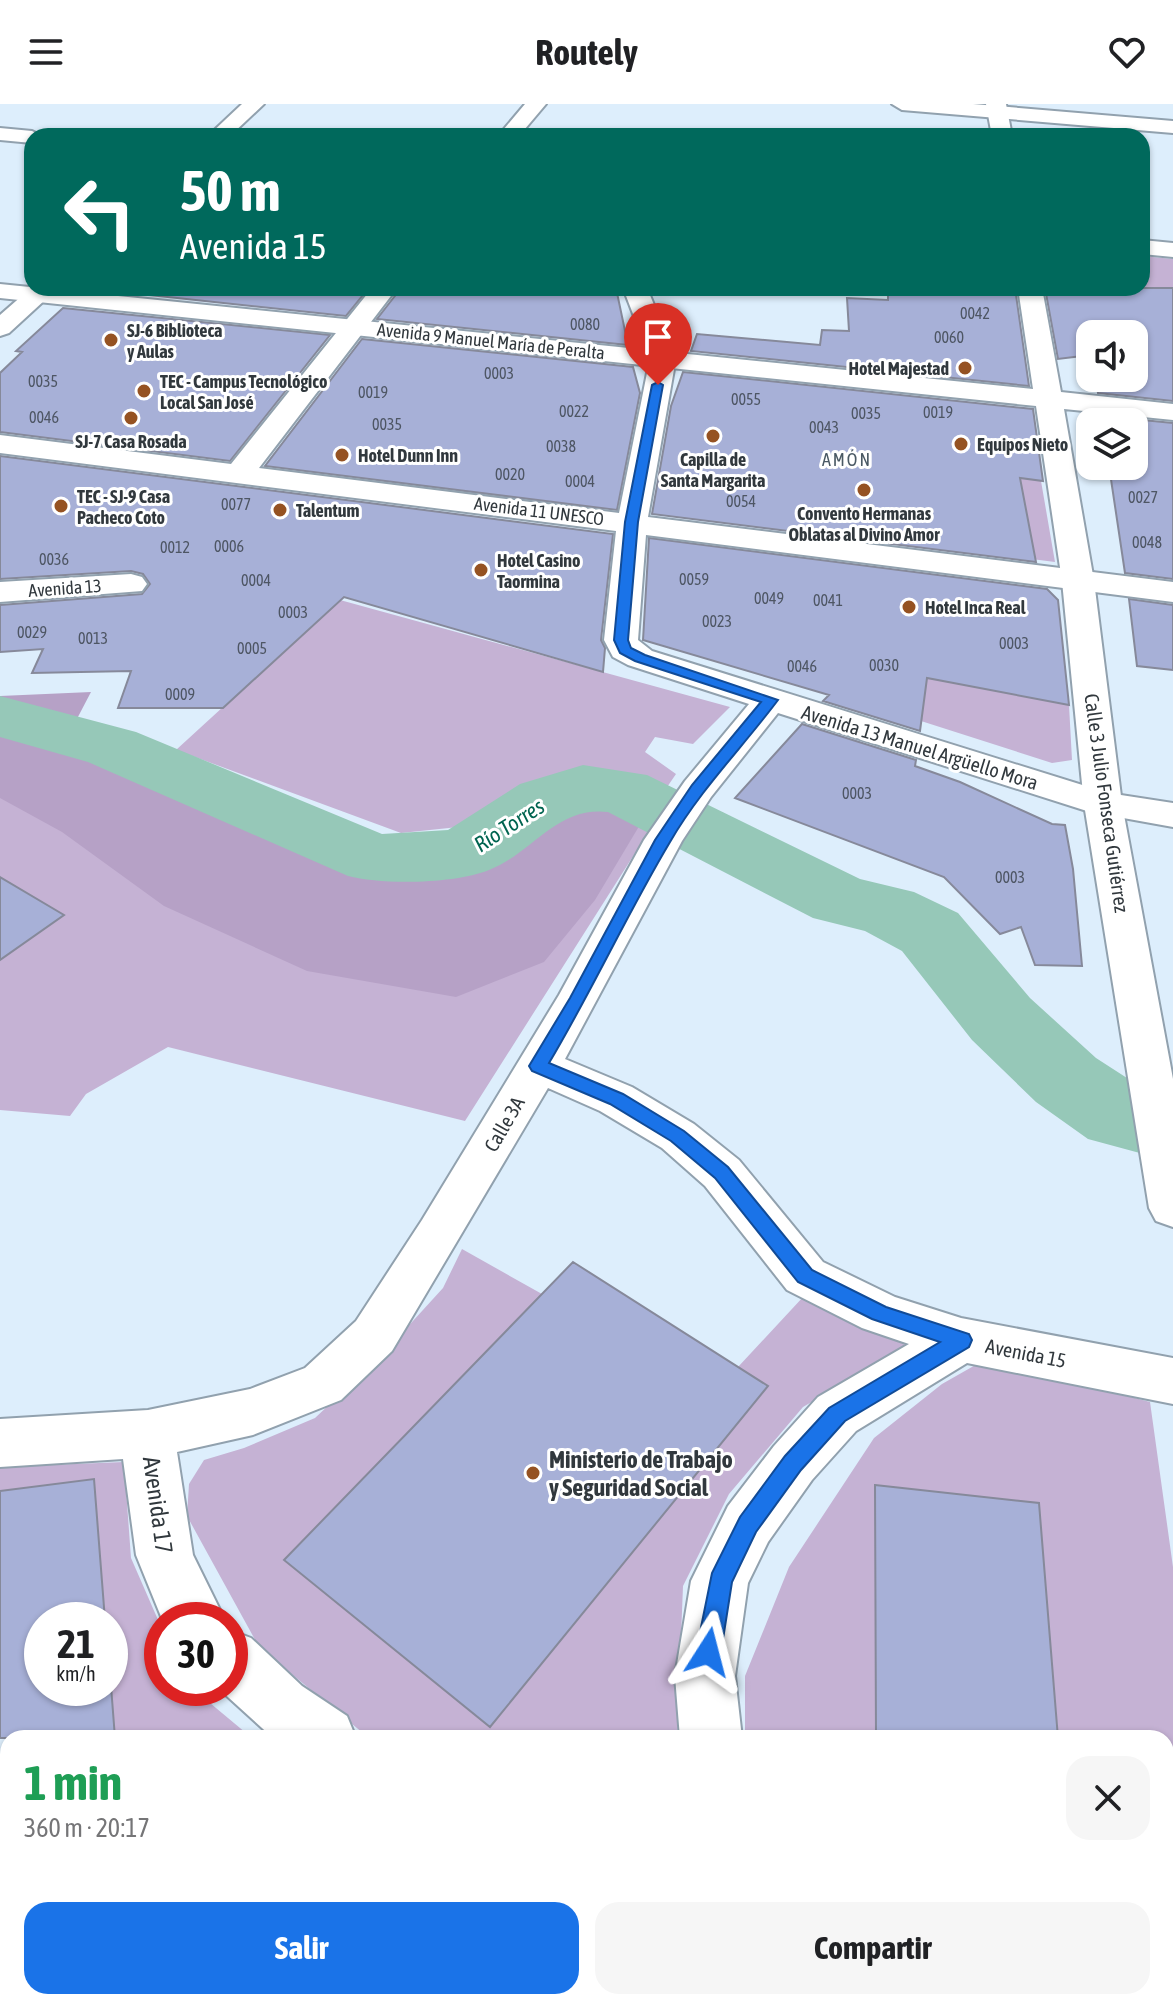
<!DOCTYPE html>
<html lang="es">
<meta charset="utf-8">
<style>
:root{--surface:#fff;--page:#f6f6f6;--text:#202124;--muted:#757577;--accent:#1a73e8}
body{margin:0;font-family:"Asap Condensed",sans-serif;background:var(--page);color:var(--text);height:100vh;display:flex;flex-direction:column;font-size:30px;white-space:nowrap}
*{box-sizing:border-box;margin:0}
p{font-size:26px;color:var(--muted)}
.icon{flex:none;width:44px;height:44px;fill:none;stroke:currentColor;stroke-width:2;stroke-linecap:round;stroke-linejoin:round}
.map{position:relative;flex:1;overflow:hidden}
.sheet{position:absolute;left:0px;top:1626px;width:1174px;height:280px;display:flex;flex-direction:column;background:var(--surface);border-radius:24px 24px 0 0;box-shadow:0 2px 6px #0004}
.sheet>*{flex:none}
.top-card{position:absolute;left:24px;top:24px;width:1126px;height:168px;border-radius:24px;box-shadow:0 2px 6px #0004;background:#00695c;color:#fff;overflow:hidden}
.buttons{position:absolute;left:1076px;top:216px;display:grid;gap:16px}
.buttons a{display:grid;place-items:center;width:72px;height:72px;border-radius:16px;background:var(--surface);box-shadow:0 2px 6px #0004;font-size:40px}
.speed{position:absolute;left:24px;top:1498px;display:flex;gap:16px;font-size:40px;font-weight:700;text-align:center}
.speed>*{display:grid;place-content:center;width:104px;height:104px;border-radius:50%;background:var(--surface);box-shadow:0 2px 6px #0004;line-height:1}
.speed small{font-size:20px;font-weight:400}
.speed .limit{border:12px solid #d22;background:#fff;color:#111}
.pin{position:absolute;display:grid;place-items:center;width:68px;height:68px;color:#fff;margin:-82px -34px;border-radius:50% 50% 50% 0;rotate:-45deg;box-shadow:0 0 8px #0007}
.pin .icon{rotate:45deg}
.me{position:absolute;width:88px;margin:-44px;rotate:9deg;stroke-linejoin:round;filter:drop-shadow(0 0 6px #0008)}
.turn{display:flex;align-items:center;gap:28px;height:168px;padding:0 24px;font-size:36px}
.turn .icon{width:104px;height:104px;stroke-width:2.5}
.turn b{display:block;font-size:56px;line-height:68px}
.round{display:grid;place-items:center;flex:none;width:84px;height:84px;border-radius:24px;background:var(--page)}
.summary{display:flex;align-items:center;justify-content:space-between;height:136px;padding:0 24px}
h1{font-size:48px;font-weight:700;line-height:60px;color:#1e9e55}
.action{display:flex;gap:16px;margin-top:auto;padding:16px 24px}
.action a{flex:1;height:92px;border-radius:24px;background:var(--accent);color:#fff;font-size:32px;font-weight:700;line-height:92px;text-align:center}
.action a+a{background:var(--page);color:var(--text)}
header{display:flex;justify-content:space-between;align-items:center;height:104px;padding:0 24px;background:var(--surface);font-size:36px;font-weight:700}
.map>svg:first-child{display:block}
.green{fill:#c5b2d4}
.forest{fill:#b6a1c6}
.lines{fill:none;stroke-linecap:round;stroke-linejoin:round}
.river{fill:#96c8b8;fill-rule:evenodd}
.building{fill:#a7b0d7;stroke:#86899a;stroke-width:2}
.minor-casing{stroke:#91a1ae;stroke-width:4}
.tertiary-casing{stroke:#91a1ae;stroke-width:4}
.minor{fill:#fff;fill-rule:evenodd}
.tertiary{fill:#fff;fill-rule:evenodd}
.route{fill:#1a73e8;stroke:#114b97;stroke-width:2}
.poi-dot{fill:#955222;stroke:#fff;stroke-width:3}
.labels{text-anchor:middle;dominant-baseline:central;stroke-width:6;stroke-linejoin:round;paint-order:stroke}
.number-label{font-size:16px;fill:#4e5664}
.far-poi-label{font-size:18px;font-weight:bold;fill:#31383d;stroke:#fff;text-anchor:start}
.far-street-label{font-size:18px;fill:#31383d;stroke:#fff}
.far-neighbourhood-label{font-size:18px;letter-spacing:2px;fill:#4a5964;stroke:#fff}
.street-label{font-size:20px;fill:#31383d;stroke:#fff}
.water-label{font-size:22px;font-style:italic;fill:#006450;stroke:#fff}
.near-poi-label{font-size:24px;font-weight:bold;fill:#31383d;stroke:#fff;text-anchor:start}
.near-street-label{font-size:24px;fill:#31383d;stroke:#fff}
</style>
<header><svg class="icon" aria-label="menu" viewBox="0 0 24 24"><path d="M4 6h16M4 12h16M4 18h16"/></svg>Routely<svg class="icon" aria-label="heart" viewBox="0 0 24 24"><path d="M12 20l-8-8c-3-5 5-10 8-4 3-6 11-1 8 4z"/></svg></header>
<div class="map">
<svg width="1173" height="1906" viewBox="0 0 1173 1906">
<rect width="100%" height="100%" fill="#ddeefc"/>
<path class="green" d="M1142,152l31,3v51l-18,-21 -13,-2z
M1020,374l21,3 14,81 -174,-22 152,8z
M340,496l390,107 -37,37 -38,-7 -10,15 31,22 -13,19 -59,-20 -73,16 -44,35 -86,9 -225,-83z
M927,574l142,27 3,55 -20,3 -131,-42z
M0,632l326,136 155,-13 89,-52 43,-7 43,20 -191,301 -297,-74 -82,47 -16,22 -70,-6v-150l63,-45 -63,-38z
M462,1145l80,45 -258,266 206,167 278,-341 -30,-19 66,-71 104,49 -105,62 -74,87 -46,92 -6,152h-308l-110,-91 -72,-131 2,-32 15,-24 40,-12 71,-30 66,-62 62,-68z
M986,1255l164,43 23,165v443h-207l-15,-8h215v-264h-67l-41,-5 -19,-230 -164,-17 1,252h-131v-62l44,-109 85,-129 68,-54z
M124,1358l7,96 31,71v59h30l60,50h-137l-5,-65v-53h-5l-11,-141 -94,12v-24z
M356,1898h151l-7,8h-134z"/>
<path class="forest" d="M91,588l-22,42 43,13 262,112 91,-6 112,-57 64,27 -46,77 -51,62 -88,35 -149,-26 -143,-65 -102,-74 -62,-34v-102z"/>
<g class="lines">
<path class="river" d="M0,592l136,36 246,102 66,-4 72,-46 63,-19 64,10 213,104 54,13 44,21 72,85 66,60 48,31 29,7v66l-85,-23 -52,-37 -64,-62 -70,-89 -37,-20 -52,-13 -205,-106c-52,-6 -75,41 -119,58 -34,14 -107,15 -141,6l-260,-114 -88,-25z"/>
</g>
<path class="building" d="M84,184h277l7,1 -22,27z
M427,184h189l12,57 -251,-26 21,-27 25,3z
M936,184h79l14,98 -338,-35 6,-17 123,11 2,-15 27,1 -2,-33 41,2v-11l48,3z
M1045,184h128v113l-75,-8 -2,-15h38v-44h-44v21l-32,4z
M63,204l267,27 -100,126 -230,-29v-59l22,-21 -6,-1z
M362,235l271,28 7,26 -23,117 -352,-44z
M683,268l350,37 10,72 -23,-3 16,84 -384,-48 19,-108z
M1102,312l71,7v156l-48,-6 -16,-107h25v-44h-31z
M0,352l613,78 -12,106 4,8 -2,24 -259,-75 -121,111h-105l13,-37 -99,2 11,-24 -43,3v-47l142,-11 8,-10 -7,-10 -12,-3 -131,8z
M649,434l398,51 11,11 11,105 -142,-27 -7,53 -97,-30 6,-6 -186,-55z
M1129,495l44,6v65l-36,-4z
M802,620l114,36 -1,6 45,16 92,42 13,1 8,44 9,97 -47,-1 -14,-38 -21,7 -56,-57 -209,-79z
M0,773l64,38 -64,45z
M573,1158l195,124 -278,341 -206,-167z
M94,1375l11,141h-63v68h68v-15l5,65h-115v-247z
M875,1381l164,18 19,235h-182z"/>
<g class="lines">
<g class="minor-casing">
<path id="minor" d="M242,0h22l-34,32h-22z
M525,0h21l-27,32h-21z
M892,0h81l200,17v12l-271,-23z
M32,183l26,1 -49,45 -9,3v-21z
M372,184h25l-138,180 360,45 31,-155 -27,-70h24l29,70 -28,159 525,65v20l-527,-67 -8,105 14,11 456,142 65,10v24l-83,-15 -312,-99 -67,84 -29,44 -117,218 67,28 62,37 45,36 84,102 72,35 66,21 212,40v46l-206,-41 -111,68 -44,49 -44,62 -20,41 -13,93 7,62h-62l-5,-62 16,-95 37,-75 46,-60 44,-49 91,-53 -47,-16 -75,-38 -82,-104 -43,-38 -62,-37 -52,-23 -156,263 -51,49 -88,35 -76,17 16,103 32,65 -63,-1 -26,-64 -13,-96 -123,8v-48l148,-9 102,-21 55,-21 51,-47 66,-101 137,-225 85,-155 41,-59 64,-77 -121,-39 -15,-8 -9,-17 12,-109 -616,-78v-18l231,29z
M131,470l11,3 5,7 -5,7 -142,11v-20z
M230,1526l21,8 51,48 45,30 9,22h-83l-55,-50h12z
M834,1898h78l3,8h-78z"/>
</g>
<g class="tertiary-casing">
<path id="tertiary" d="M986,0h20l6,32h-20z
M0,24l32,3 10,5h-10v7l-32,-3z
M1142,136l31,3v14l-31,-3z
M0,180l1033,105 -15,-101h24l19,104 112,12v16l-109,-11 30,172 28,223 51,275v148l-17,-6 -7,-13 -65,-404 -22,-223 -26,-175 -1036,-108z"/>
</g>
<use href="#minor" class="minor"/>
<use href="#tertiary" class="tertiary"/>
</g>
<path class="route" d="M658,278l5,3 -25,137 -10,118 3,8 14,7 133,45c-36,48 -78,90 -108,142 -43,72 -78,149 -121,221l74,31 61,37 44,36 84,103 74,37 83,27 3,6 -3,7 -124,74 -44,49 -45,62 -24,50 -11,70 -4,9 -9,3 -8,-3 -4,-9 16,-79 28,-56 45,-61 44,-48 111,-66 -68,-23 -74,-37 -83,-104 -44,-37 -61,-37 -78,-33 -3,-5 41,-68 85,-158 37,-55 69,-83 -126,-41 -15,-8 -6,-13 11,-118 27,-137z"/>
<g class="poi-dot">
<circle cx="111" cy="236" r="8"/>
<circle cx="965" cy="264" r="8"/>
<circle cx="144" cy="287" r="8"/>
<circle cx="131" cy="314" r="8"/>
<circle cx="713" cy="332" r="8"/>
<circle cx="961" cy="340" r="8"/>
<circle cx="342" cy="351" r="8"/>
<circle cx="864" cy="386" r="8"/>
<circle cx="61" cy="402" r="8"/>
<circle cx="280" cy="406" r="8"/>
<circle cx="481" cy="466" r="8"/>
<circle cx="909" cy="503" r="8"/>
<circle cx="533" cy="1369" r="8"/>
</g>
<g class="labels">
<g class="number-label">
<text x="975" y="209">0042</text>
<text x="585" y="220">0080</text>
<text x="949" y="233">0060</text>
<text x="499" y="269">0003</text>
<text x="43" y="277">0035</text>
<text x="373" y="288">0019</text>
<text x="746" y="295">0055</text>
<text x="574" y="307">0022</text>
<text x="938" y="308">0019</text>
<text x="866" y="309">0035</text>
<text x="44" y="313">0046</text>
<text x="387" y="320">0035</text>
<text x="824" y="323">0043</text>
<text x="561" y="342">0038</text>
<text x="510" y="370">0020</text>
<text x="580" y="377">0004</text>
<text x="1143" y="393">0027</text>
<text x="741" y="397">0054</text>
<text x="236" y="400">0077</text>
<text x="1147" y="438">0048</text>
<text x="229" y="442">0006</text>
<text x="175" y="443">0012</text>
<text x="54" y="455">0036</text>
<text x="694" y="475">0059</text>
<text x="256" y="476">0004</text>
<text x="769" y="494">0049</text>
<text x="828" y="496">0041</text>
<text x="293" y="508">0003</text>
<text x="717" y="517">0023</text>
<text x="32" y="528">0029</text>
<text x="93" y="534">0013</text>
<text x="1014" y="539">0003</text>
<text x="252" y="544">0005</text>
<text x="884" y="561">0030</text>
<text x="802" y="562">0046</text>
<text x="180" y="590">0009</text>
<text x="857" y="689">0003</text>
<text x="1010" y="773">0003</text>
</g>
<g class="far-poi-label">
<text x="127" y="226">SJ-6 Biblioteca<tspan x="127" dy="21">y Aulas</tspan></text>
<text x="949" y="264" text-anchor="end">Hotel Majestad</text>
<text x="160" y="277">TEC - Campus Tecnológico<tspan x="160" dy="21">Local San José</tspan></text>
<text x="131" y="337" text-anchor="middle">SJ-7 Casa Rosada</text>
<text x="977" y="340">Equipos Nieto</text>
<text x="358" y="351">Hotel Dunn Inn</text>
<text x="713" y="355" text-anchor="middle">Capilla de<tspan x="713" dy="21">Santa Margarita</tspan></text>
<text x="77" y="392">TEC - SJ-9 Casa<tspan x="77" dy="21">Pacheco Coto</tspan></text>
<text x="296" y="406">Talentum</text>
<text x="864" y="409" text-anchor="middle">Convento Hermanas<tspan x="864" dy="21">Oblatas al Divino Amor</tspan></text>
<text x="497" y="456">Hotel Casino<tspan x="497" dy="21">Taormina</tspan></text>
<text x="925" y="503">Hotel Inca Real</text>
</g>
<g class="far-street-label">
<text transform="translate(491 237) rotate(6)">Avenida 9 Manuel María de Peralta</text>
<text transform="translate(539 407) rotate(7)">Avenida 11 UNESCO</text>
<text transform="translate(65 484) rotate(-4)">Avenida 13</text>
</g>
<g class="far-neighbourhood-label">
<text x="847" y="355">AMÓN</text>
</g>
<g class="street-label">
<text transform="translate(920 643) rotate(17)">Avenida 13 Manuel Argüello Mora</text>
<text transform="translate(1107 699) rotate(82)">Calle 3 Julio Fonseca Gutiérrez</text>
<text transform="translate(504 1020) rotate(-60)">Calle 3A</text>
<text transform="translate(1026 1249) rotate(11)">Avenida 15</text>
</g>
<g class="water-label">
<text transform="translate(509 721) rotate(-33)">Río Torres</text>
</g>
<g class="near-poi-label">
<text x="549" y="1355">Ministerio de Trabajo<tspan x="549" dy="28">y Seguridad Social</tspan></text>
</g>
<g class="near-street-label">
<text transform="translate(158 1401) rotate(82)">Avenida 17</text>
</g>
</g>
</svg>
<div class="buttons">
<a><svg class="icon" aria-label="sound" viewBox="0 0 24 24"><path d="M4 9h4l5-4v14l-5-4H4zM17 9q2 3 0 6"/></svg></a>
<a><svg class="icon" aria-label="layers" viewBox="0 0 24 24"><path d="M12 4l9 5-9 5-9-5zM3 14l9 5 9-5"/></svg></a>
</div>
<div class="speed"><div>21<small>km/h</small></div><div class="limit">30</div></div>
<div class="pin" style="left:658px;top:281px;background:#d93025"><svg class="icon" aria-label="arrive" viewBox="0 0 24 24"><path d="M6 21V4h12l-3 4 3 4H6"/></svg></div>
<svg class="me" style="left:708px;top:1548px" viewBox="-20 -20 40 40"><path d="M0-17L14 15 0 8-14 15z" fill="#1a73e8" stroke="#fff" stroke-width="4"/></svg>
<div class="top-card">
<div class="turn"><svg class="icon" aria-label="left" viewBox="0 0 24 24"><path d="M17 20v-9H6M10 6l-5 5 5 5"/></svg><div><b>50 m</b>Avenida 15</div></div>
</div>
<section class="sheet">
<div class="summary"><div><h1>1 min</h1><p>360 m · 20:17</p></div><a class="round"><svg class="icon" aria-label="close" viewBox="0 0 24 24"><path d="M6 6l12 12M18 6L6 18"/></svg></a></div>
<div class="action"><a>Salir</a><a>Compartir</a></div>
</section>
</div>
